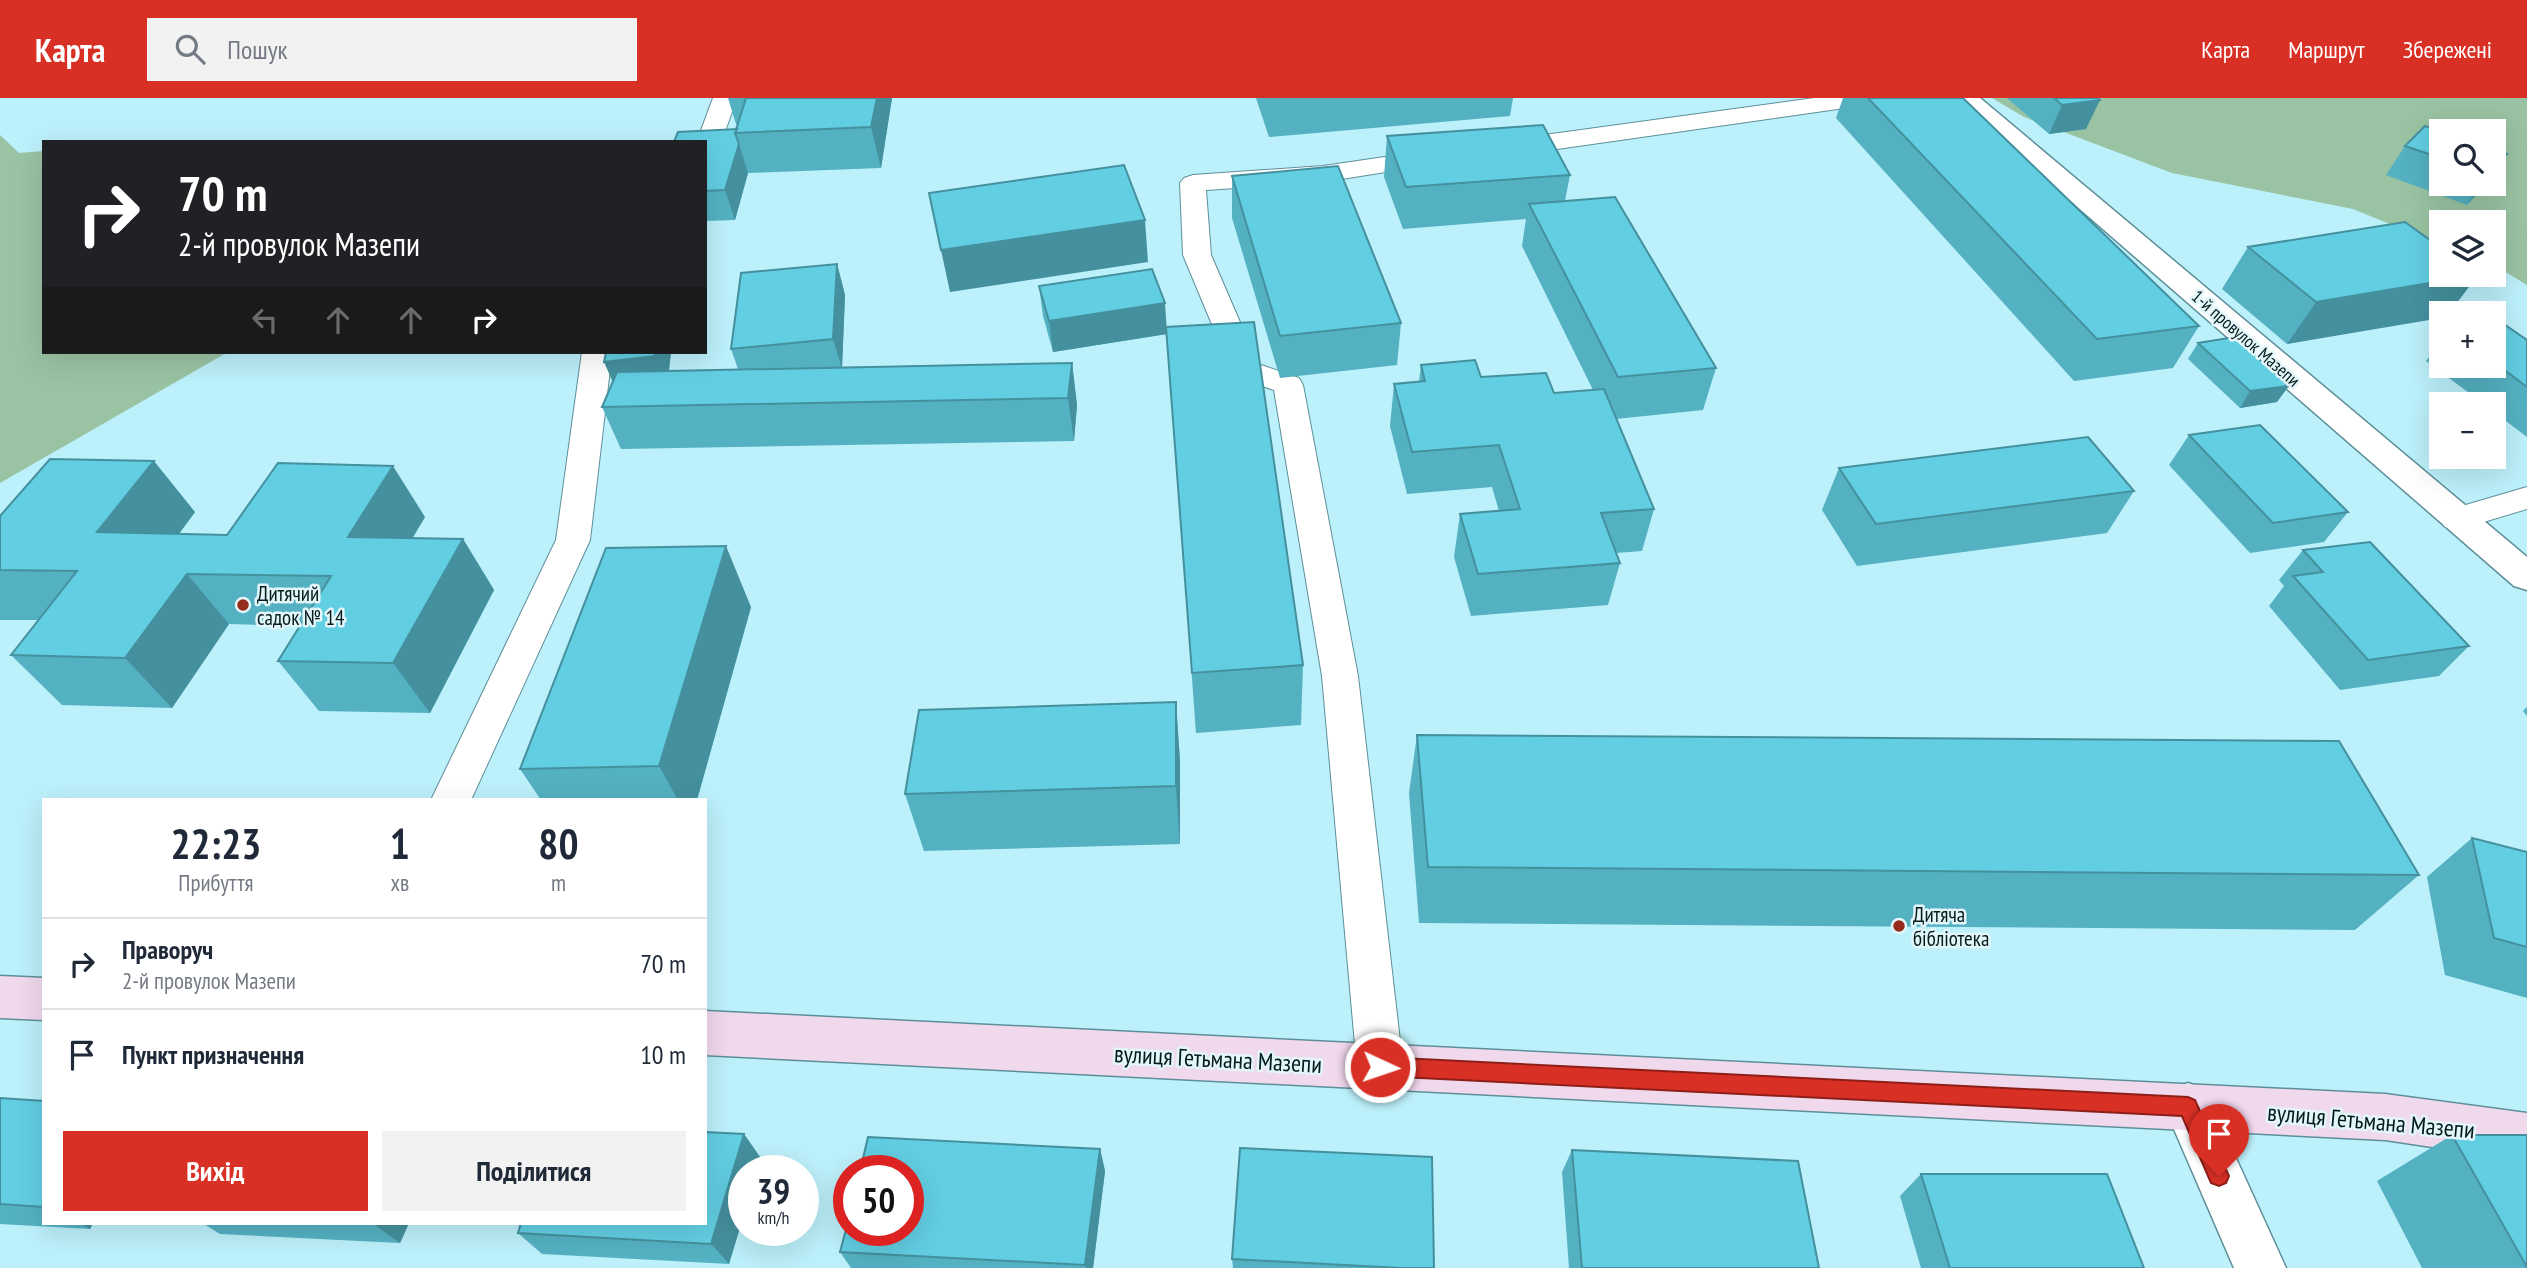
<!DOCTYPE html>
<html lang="uk">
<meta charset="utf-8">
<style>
:root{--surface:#fff;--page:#f2f2f3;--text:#1f2937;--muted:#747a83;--line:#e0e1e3;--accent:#d93025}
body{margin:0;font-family:"PT Sans Narrow",sans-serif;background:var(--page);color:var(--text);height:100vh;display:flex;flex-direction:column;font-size:26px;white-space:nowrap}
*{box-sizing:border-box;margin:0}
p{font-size:23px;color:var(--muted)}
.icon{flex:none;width:38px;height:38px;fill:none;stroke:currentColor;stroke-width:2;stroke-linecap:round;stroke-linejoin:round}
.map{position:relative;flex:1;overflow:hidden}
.side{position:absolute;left:42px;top:700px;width:665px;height:427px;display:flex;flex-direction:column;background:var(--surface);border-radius:0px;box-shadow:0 7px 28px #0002}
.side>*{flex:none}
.guide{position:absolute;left:42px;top:42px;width:665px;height:214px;border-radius:0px;box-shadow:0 7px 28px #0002;background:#202124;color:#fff;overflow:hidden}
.controls{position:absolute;left:2429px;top:21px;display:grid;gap:14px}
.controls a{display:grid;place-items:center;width:77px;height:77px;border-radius:0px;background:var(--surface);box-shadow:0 7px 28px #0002;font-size:35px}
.speed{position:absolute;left:728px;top:1057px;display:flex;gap:14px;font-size:35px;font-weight:700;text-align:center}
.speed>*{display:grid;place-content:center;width:91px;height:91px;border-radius:50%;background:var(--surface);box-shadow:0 7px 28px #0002;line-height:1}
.speed small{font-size:18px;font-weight:400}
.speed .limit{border:10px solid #d22;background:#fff;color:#111}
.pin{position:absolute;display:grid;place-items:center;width:60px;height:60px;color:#fff;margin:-72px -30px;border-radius:50% 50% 50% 0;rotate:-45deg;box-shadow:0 0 7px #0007}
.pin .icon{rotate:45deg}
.me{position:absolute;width:77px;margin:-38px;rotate:93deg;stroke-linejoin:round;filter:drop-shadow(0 0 5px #0008)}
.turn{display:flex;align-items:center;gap:24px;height:147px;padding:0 21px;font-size:32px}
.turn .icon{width:91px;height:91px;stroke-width:2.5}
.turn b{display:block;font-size:49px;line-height:60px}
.lanes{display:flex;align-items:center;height:66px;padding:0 21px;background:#0003;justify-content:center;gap:35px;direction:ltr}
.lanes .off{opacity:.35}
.eta{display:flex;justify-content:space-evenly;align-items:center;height:119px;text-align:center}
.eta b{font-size:42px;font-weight:700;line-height:49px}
.action{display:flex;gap:14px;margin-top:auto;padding:14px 21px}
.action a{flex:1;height:80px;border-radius:0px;background:var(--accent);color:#fff;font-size:28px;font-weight:700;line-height:80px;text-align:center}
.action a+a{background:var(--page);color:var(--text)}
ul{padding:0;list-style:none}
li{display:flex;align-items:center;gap:21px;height:91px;padding:0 21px;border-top:2px solid var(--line)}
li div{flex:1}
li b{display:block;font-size:26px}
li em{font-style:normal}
header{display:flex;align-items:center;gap:42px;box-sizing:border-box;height:98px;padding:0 35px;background:var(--accent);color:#fff}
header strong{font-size:33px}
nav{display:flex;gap:38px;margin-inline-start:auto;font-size:24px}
.search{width:490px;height:63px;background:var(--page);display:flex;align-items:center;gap:18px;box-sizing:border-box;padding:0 24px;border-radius:0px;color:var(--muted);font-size:26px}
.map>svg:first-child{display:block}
.green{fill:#99c3a3;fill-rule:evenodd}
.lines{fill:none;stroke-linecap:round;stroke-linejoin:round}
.service-casing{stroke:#5e8f99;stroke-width:2}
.minor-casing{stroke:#5e8f99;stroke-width:3}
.secondary-casing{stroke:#5e8f99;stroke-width:3}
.service{fill:#fff;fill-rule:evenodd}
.minor{fill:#fff;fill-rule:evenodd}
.secondary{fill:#f0d8ed;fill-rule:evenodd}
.wall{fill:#54b1c2}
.shaded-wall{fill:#45909e}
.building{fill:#62cee2;stroke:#45909e;stroke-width:2}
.route{fill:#d93025;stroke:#8d1f18;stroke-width:2}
.poi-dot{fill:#952b1c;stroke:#e3f7fb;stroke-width:2.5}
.labels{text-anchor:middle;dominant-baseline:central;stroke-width:5;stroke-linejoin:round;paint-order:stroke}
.far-street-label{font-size:18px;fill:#061a1e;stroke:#e3f7fb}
.poi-label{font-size:21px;fill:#061a1e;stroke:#e3f7fb;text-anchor:start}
.near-street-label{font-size:24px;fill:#061a1e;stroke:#e3f7fb}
</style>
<header>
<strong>Карта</strong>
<div class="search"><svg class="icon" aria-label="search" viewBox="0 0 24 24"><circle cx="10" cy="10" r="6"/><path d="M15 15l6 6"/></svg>Пошук</div>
<nav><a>Карта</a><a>Маршрут</a><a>Збережені</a></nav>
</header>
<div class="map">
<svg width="2527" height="1170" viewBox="0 0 2527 1170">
<rect width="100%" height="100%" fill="#bcf0fa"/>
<path class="green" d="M1992,0h535v187l-33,-20v-43h-53v23l-88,-36 -181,-36 -148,-56zM2441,33h53v53h-53z
M0,37l19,18 25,-2v201h184l-228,131z"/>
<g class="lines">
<g class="service-casing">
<path id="service" d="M713,0h24l-14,39 -3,5 -15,7v-7h-15l10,-9z
M1814,0h64l-4,5 -8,2 -365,52 -9,-3 -4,-5 4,-5 9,-3z
M1433,52l9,3 4,5 -4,5 -119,19 -117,8 5,65 47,109 41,14 4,7 55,291 45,391 -7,15 -16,6 -16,-6 -7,-15 -35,-391 -48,-286 -39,-13 -4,-7 -48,-115 -3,-72 4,-5 9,-3 130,-9z
M582,254h30l-22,188 -119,260h-40l125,-260z
M2527,389v22l-70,21 -12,-3 -5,-8 5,-8z"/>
</g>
<g class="minor-casing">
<path id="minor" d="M1952,0h28l547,459v33l-13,-4z
M2188,985l17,7 81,178h-52l-70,-162 7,-16z"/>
</g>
<g class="secondary-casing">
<path id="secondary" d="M0,878l44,2v42l-44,-2z
M705,913l1680,83 142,19v48l-142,-21 -1680,-85z"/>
</g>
<use href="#service" class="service"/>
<use href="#minor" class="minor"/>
<use href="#secondary" class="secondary"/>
</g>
<path class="wall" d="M728,0h164l-11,70 -133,5 -13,47 -30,1v-79l32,-13 1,-5h-2z
M1256,0h257l-3,18 -241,21z
M1843,0h120l236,228 -26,42 -99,13 -238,-263z
M2007,0h91l-12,31 -37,5z
M2441,33v53h45l-19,21 -81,-30 19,-29z
M1387,38l183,39 -5,26 151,167 -13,42 -87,9 38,90 -12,42 -26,2 4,10 -12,42 -137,11 -17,-59 6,-43 39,-3 -7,-24 -85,7 -17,-68 4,-42 25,-2 2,-17 133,28 39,-3 -71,-144 4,-27 -123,10 -19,-52z
M1232,78l169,147 -4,42 -117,13 -48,-160z
M2248,149l230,28 -29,38h-8l-154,31 -65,-55z
M837,166l8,31 -3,72 230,-4 5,42 -3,36 -453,8 -19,-42 11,-26 -7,-29h65l-2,19 69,-2 -7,-20z
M1039,188l128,41 136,338 -2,60 -105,8 -29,-399 -114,18 -10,-36z
M2494,223l33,19v97l-33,-25v-8h-10l-58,-43 15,-19v24h53z
M2198,245l79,59 -37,6 -52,-49z
M2189,337l159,77 -24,30 -74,11 -81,-88z
M1839,370l295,23 -27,42 -250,33 -35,-56z
M195,414l-16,22 48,1 198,-18 -13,21 51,1 31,51 -64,123 -111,-2 -41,-50 22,-35 -71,-2 -57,84 -110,-3 -51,-50 27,-35h-38v-104z
M2303,452l166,96 -30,30 -99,14 -71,-84 15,-20 -5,-6z
M751,509l-54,193h-156l-21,-31z
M1176,604l4,60v82l-256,7 -19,-57z
M2527,609v9l-4,-5z
M1417,637l1002,140 -64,55 -936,-7 -10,-130z
M2472,740l55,14v146l-82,-23 -18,-98z
M0,1000l44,3v122h49l-3,6 -90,-5z
M744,1036l16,23 -4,14h-12v43l-15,50 -187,-10 -24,-21z
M2452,1037l75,133h-105l-45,-87z
M1100,1051l5,22 -12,97h-242l-11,-16z
M1572,1052l247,118h-250l-7,-96z
M1921,1076l223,94h-223l-21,-72z
M202,1125h207l-9,20 -180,-9z
M1232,1161l202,9h-201z"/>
<path class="shaded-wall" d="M877,0h15l-11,70 -10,-41z
M2100,2l-14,29 -37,5 13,-29z
M739,46l9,29 -13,47 -10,-30z
M2507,56l-13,19v-4z
M2482,86h4l-19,21z
M1145,122l3,42 -198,30 -9,-42z
M837,166l8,31 -3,74 -9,-30z
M2478,177l-29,38h-8v5l-154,26 29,-42z
M1165,205l2,31 -114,18 -4,-31z
M655,254h16l-4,34 -50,6 -13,-30z
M1072,265l5,42 -3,36 -6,-43z
M2289,288l-12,16 -37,6 10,-17z
M154,363l41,51 -53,71 -45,-51z
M393,368l32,51 -42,71 -35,-51z
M463,441l31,51 -64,123 -37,-50z
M726,448l25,61 -54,193h-19l-19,-34z
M187,476l42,50 -57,84 -47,-50z
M1176,604l4,60v82l-4,-58z
M744,1036l16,23 -4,14h-12v43l-15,50 -18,-20z
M1100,1051l5,22 -12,97h-7l-1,-3z
M80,1125h13l-3,6z
M372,1125h37l-9,20z"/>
<path class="building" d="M746,0h131l-6,29 -136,6z
M1868,0h95l236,228 -102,13z
M2054,0h44l2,2 -38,5z
M1543,27l27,50 -164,12 -19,-51z
M2425,28l16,5v27l-36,-12z
M737,31l-2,4 4,11 -14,46 -20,1v-49h-31l4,-10z
M2494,51l13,5 -13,15z
M1124,67l21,55 -204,30 -12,-57z
M1338,68l63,157 -121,13 -48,-160z
M1615,99l101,171 -98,9 -89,-173z
M2405,124l36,26v27h36l-161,27 -68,-55z
M837,166l-4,75 -102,10 10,-76z
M1152,171l13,34 -116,18 -10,-35z
M2498,222l29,20v47l-33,-25v-41z
M1254,224l49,343 -111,8 -26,-346z
M2235,239l54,49 -39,5 -52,-48z
M606,254h49v4l-51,6z
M1475,262l6,17 65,-4 8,20 50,-4 50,120 -53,4 19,50 -142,11 -18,-60 60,-5 -21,-64 -87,7 -18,-68 31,-3 -4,-16z
M1072,265l-4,35 -466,9 15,-35z
M2260,327l88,87 -75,11 -84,-88z
M2088,339l46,54 -258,33 -37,-56z
M50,361l104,2 -57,71 130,3 51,-72 115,3 -45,71 115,2 -70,124 -115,-2 53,-85 -144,-2 -62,84 -114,-3 66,-84 -77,-1v-54z
M2370,444l99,104 -101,14 -75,-84 30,-4 -20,-22z
M726,448l-67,220 -139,3 86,-221z
M1176,604v84l-271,8 14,-84z
M1417,637l922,6 80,134 -991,-8z
M2472,740l55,14v95l-33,-9z
M0,1000l44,3v106l-44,-3z
M705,1034l39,2 -33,110 -193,-11 3,-10h184z
M2452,1037h75v132z
M868,1039l232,12 -15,116 -245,-13 9,-34v12h59v-59h-48z
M1240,1050l192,9 2,111h-33l-169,-9z
M1572,1052l226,11 21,107h-237z
M1921,1076h186l37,94h-194z"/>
<path class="route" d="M1380,959l808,40 7,3 34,76 -3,7 -7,3 -8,-3 -29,-67 -802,-40 -7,-3 -3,-6 3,-7z"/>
<g class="poi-dot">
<circle cx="243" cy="507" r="7"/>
<circle cx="1899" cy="828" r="7"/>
</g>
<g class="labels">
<g class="far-street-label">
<text transform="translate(2246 240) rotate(41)">1-й провулок Мазепи</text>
</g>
<g class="poi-label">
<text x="257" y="495">Дитячий<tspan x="257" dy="24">садок № 14</tspan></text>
<text x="1913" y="816">Дитяча<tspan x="1913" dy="24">бібліотека</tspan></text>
</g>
<g class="near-street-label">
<text transform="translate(1218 961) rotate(3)">вулиця Гетьмана Мазепи</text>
<text transform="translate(2371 1023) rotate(5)">вулиця Гетьмана Мазепи</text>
</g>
</g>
</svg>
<div class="controls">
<a><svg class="icon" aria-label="search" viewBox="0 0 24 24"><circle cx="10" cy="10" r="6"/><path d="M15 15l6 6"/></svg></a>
<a><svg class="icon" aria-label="layers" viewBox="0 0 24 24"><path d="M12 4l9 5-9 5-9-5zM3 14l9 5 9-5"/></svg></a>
<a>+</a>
<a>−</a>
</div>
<div class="speed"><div>39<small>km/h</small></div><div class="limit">50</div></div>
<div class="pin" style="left:2219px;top:1078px;background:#d93025"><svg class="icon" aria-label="arrive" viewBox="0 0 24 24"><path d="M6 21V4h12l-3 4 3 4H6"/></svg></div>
<svg class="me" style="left:1380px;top:969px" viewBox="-20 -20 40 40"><circle r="17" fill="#d93025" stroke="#fff" stroke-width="3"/><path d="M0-11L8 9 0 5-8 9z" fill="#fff"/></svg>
<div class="guide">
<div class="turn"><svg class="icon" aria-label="right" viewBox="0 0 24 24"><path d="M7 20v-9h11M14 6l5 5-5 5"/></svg><div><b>70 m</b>2-й провулок Мазепи</div></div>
<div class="lanes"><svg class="icon off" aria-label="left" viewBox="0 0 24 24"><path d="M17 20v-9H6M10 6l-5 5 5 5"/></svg><svg class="icon off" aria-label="ahead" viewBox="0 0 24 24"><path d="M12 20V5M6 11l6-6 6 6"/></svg><svg class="icon off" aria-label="ahead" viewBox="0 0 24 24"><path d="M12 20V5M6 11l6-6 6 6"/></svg><svg class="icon" aria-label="right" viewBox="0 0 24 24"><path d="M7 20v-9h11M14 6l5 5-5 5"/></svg></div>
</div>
<section class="side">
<div class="eta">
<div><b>22:23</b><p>Прибуття</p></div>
<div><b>1</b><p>хв</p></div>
<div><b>80</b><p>m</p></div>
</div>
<ul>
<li><svg class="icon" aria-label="right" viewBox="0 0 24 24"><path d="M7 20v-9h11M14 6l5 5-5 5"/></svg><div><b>Праворуч</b><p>2-й провулок Мазепи</p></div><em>70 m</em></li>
<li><svg class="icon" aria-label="arrive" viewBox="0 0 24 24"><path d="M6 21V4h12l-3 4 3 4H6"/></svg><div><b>Пункт призначення</b></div><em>10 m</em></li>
</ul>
<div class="action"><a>Вихід</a><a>Поділитися</a></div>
</section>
</div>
